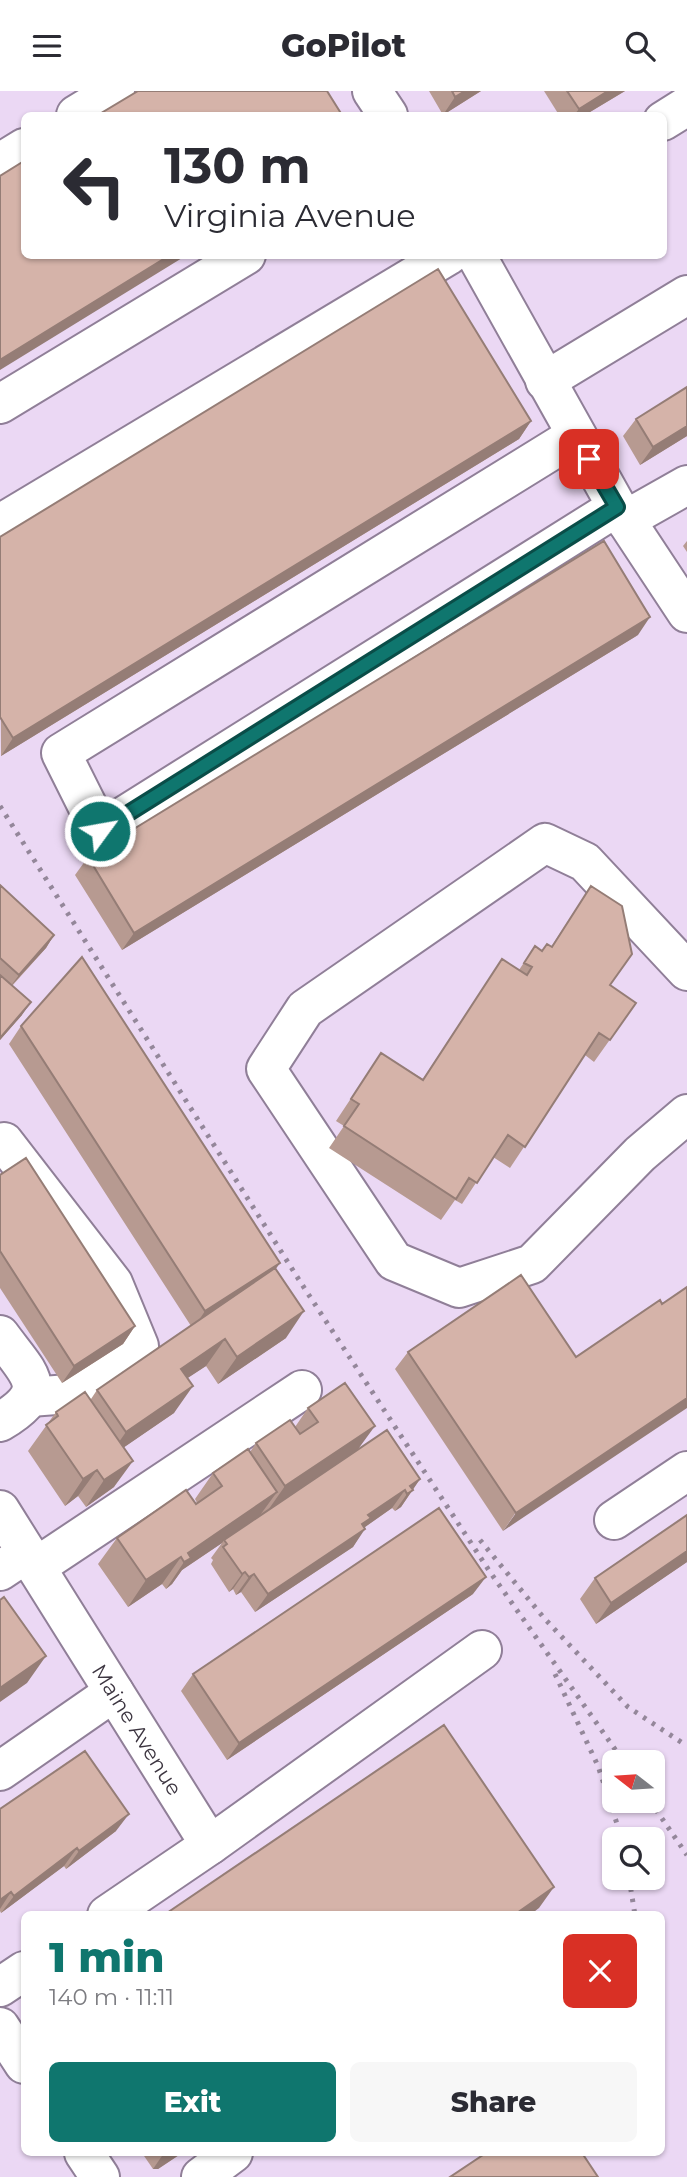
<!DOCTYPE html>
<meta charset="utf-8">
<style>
:root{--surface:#fff;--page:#f7f7f7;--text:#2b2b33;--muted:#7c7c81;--accent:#0f766e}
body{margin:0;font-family:Montserrat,sans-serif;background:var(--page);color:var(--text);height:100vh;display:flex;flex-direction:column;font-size:26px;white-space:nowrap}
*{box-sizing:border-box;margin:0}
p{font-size:23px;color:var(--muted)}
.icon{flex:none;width:38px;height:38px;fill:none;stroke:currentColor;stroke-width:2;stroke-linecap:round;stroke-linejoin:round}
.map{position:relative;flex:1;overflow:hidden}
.side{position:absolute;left:21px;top:1820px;width:644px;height:245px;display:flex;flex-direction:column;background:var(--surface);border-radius:10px;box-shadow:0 2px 5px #0004}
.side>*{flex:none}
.top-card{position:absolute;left:21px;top:21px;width:646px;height:147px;border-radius:10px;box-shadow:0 2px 5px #0004;background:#fff;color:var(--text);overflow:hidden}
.needle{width:46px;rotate:287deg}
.buttons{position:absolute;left:602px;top:1659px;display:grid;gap:14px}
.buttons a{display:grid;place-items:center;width:63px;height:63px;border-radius:10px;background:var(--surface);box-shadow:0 2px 5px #0004;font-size:35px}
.pin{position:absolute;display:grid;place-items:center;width:60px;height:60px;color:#fff;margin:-30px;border-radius:14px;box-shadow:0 4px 10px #0006}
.me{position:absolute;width:77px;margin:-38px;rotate:58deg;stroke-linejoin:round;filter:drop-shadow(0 0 5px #0008)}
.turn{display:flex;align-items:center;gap:24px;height:147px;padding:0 28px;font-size:32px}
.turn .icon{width:91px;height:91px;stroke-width:2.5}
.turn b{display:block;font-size:49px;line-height:60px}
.round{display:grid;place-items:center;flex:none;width:74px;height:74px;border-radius:10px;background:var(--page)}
.headline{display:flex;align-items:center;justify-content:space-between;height:119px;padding:0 28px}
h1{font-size:42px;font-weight:800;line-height:52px;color:var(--accent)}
.action{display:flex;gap:14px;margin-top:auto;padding:14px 28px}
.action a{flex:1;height:80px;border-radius:10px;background:var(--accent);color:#fff;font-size:28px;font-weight:800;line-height:80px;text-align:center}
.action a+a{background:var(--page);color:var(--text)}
header{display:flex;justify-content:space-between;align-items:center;height:91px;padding:0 28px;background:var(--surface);font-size:32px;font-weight:800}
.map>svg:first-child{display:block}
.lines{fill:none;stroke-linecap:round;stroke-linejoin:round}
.minor-casing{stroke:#907f98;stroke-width:42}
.minor{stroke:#fff;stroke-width:38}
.rail{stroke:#94879a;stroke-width:5;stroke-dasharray:3.5 7;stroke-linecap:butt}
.wall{fill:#b79a91}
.shaded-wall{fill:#957d76}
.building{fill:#d5b3a9;stroke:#957d76;stroke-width:2}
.route-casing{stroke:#0a4d48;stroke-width:18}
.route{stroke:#0f766e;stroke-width:12}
.labels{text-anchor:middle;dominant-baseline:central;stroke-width:7;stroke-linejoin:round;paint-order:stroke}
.street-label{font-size:21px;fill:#3d3641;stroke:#fff}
</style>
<header><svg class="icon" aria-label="menu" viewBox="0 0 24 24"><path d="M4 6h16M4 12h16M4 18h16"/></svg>GoPilot<svg class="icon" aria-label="search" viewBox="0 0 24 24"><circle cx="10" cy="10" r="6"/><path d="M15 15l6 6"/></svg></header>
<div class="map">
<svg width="687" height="2086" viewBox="0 0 687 2086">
<rect width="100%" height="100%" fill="#ebd8f4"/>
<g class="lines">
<g class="minor-casing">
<g id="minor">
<path d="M372,0l16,24"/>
<path d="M76,24l39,-24"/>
<path d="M663,30l24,-15"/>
<path d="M0,72l24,-15"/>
<path d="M476,164l141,252 70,106"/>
<path d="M545,290l142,-86"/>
<path d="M0,313l246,-149"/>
<path d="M575,345l-514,317 39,78 517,-324"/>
<path d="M625,429l62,-35"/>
<path d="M0,433l449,-269"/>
<path d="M687,880l-102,-109 -40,-19 -240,166 -39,60 128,192 65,27 73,-24 108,-110 47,-40"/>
<path d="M0,1054l4,-3 109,141 26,63 -57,47 -52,4"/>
<path d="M0,1244c29,40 54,55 0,87"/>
<path id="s1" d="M0,1419l210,335 -103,70"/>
<path d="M614,1429l73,-49"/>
<path d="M36,1476l266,-177"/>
<path d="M0,1480l27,-18"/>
<path d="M0,1680l114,-79"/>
<path d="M210,1754l272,-195"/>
<path d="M0,1896l24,-16"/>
<path d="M0,1936l24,37"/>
<path d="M84,2062l16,24"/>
<path d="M201,2086l32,-24"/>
</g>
</g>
<use href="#minor" class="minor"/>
<path class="rail" d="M0,715l301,477 189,289 134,190
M480,1449l64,78 84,89 59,39
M555,1583l43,92 24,73
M650,1710l37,54
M629,1787l6,37"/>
</g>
<path class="wall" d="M429,0h52l-38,24z
M544,0h81l-40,24h-26z
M636,328l51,17 -47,29 -17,-29z
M531,330l-12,18 -518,317 -1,-219z
M687,450v11l-4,-6z
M638,544l-516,315 -47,-75 13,-18z
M0,794l54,50 -8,13 -34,38 10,29 -22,25z
M591,795l19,99 26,18 -42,59 -9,-7 -75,113 -17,-11 -31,47 -7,-4 -14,20 -112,-72 15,-22 -8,-5 45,-68 42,26 79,-120 17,11 16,-24 7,5 9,-4z
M21,935l255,243 10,69 -68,46 -12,-18 -19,12 -13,35 -50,34 -10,40 -28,20 -8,-11 -13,10 -37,-55 28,-39 35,-13 6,-9 94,-64 -182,-282z
M0,1084l135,151 -12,18 -61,39 -62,-95z
M662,1213l-159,227 -108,-162 13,-17 168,5z
M308,1317l49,43 63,28 -19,28 -6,4 -3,-3 -27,19 -12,20 -98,65 -14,-20 -5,3 -3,-6 -4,3 -18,-28 2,-4 -2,-2 11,-15 -40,27 -10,14 -6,5 -4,-5 -34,23 -30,-43 19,-26 80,-35 -2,-4 18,-26 37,-21 6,-9 39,-16z
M687,1424v47l-91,62 -16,-25 15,-21z
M473,1503l-246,166 -46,-69 12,-17z
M0,1718l116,22 -50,38 -2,-3 -63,47 -1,-2z
M142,2062h40l-24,16h-5z"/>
<path class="shaded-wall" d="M465,0h16l-38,24 12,-18z
M608,0h17l-40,24h-11l5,-6z
M170,164h17l-187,115v-10z
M531,330l-12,18 -518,317 12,-18z
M687,335v10l-47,29 13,-18z
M650,526l-12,18 -516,315 12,-17z
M54,844l-8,13 -36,39 9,-12z
M31,911l-9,13 -22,25v-2z
M280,1172l-12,17 -75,49 12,-18z
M304,1220l-18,27 -68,46 19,-27z
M135,1235l-12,18 -61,39 12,-17z
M225,1248l-19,27 -44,29 19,-26z
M193,1295l-19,27 -67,46 19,-27z
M687,1307v10l-184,123 13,-18z
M375,1335l-19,26 -90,61 19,-27z
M133,1370l-19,26 -28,20 18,-27z
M97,1379l-19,26 -13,10 18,-27z
M420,1388l-19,28 -6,4 12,-17 3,-8z
M405,1399l-13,18 -27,19 -4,5 4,-3 -12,18 -98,65 13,-18 100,-79z
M277,1401l-19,26 -34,22 -2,3 -40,27 -10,14 -6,5 18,-27 4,-9z
M687,1460v11l-91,62 15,-21z
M181,1466l-19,27 -34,23 18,-27z
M245,1481l-12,17 -4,3 13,-18z
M254,1483l-13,18 -5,3 13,-18z
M486,1486l-13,17 -246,166 12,-17z
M46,1565l-19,27 -27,19v-14z
M129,1723l-13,17 -50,38 13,-18z
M77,1757l-13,18 -63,47 13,-17z
M554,1796l-15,21 -9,7h-16z
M11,1801l-11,17v-9z
M164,2062h18l-24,16h-5z"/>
<path class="building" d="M138,0h189l15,24h-244z
M452,0h13l-10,6z
M567,0h41l-29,18z
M24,70v94h146l-170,105v-184z
M438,178l93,152 -518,317 -13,-21v-180z
M687,296v39l-34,21 -17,-28z
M604,450l46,76 -516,316 -46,-76z
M0,794l54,50 -35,40 -19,-17z
M591,795l31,20 10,48 -22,31 26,18 -26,37 -11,-7 -74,114 -17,-12 -31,48 -8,-5 -13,21 -112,-73 15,-22 -8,-5 30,-46 42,27 79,-121 25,16 5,-8 -8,-4 11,-17 7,5 5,-7 5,3z
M82,866l198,306 -75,48 -184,-285z
M0,884l31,27 -31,36z
M26,1067l109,168 -61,40 -74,-115v-76z
M275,1177l29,43 -67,46 -12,-18 -44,30 12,17 -67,46 -29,-42z
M521,1184l55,82 84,-57 2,4 25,-17v111l-171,115 -108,-161z
M345,1292l30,43 -90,60 -29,-43 34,-23 10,14 18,-12 -10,-14z
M85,1301l48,69 -29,19 -7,-10 -14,9 -37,-54 12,-9 -2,-4z
M387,1339l33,49 -10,7 3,4 -6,4 -2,-4 -37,25 3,3 -9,6 3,5 -97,65 -14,-20 -5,3 -4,-5 -3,2 -19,-27 4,-3 -3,-4z
M248,1358l29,43 -89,61 3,5 -7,4 -3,-5 -35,23 -29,-42 69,-48 10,14 26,-18 -9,-13z
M439,1417l47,69 -247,166 -46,-69z
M687,1424v36l-76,52 -16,-25z
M4,1506l42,59 -46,32v-88z
M444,1634l110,162 -40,28h-350z
M85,1660l44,63 -50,37 -2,-3 -63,48 -3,-4 -11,8v-91z
M486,2062h96l16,24h-148z"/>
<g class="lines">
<g class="route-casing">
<path id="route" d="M100,740l517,-324 -28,-48"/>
</g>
<use href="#route" class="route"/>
</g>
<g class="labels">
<g class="street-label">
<text stroke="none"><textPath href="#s1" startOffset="259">Maine Avenue</textPath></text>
</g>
</g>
</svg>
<div class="buttons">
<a><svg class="needle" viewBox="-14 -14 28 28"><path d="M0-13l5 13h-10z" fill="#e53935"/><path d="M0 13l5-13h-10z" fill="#7c7c81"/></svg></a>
<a><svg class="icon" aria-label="search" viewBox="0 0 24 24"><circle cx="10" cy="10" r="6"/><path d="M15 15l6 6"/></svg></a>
</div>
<div class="pin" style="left:589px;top:368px;background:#d93025"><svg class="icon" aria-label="arrive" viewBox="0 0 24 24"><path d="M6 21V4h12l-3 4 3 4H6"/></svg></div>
<svg class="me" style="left:100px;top:740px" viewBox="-20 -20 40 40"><circle r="17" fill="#0f766e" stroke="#fff" stroke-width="3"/><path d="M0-11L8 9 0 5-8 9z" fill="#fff"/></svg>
<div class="top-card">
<div class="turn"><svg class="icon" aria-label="left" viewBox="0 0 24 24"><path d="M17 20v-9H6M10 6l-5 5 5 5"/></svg><div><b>130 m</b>Virginia Avenue</div></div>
</div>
<section class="side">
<div class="headline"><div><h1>1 min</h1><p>140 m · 11:11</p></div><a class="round" style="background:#d93025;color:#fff"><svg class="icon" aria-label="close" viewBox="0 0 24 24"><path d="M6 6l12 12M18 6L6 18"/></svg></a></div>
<div class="action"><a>Exit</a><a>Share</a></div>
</section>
</div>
